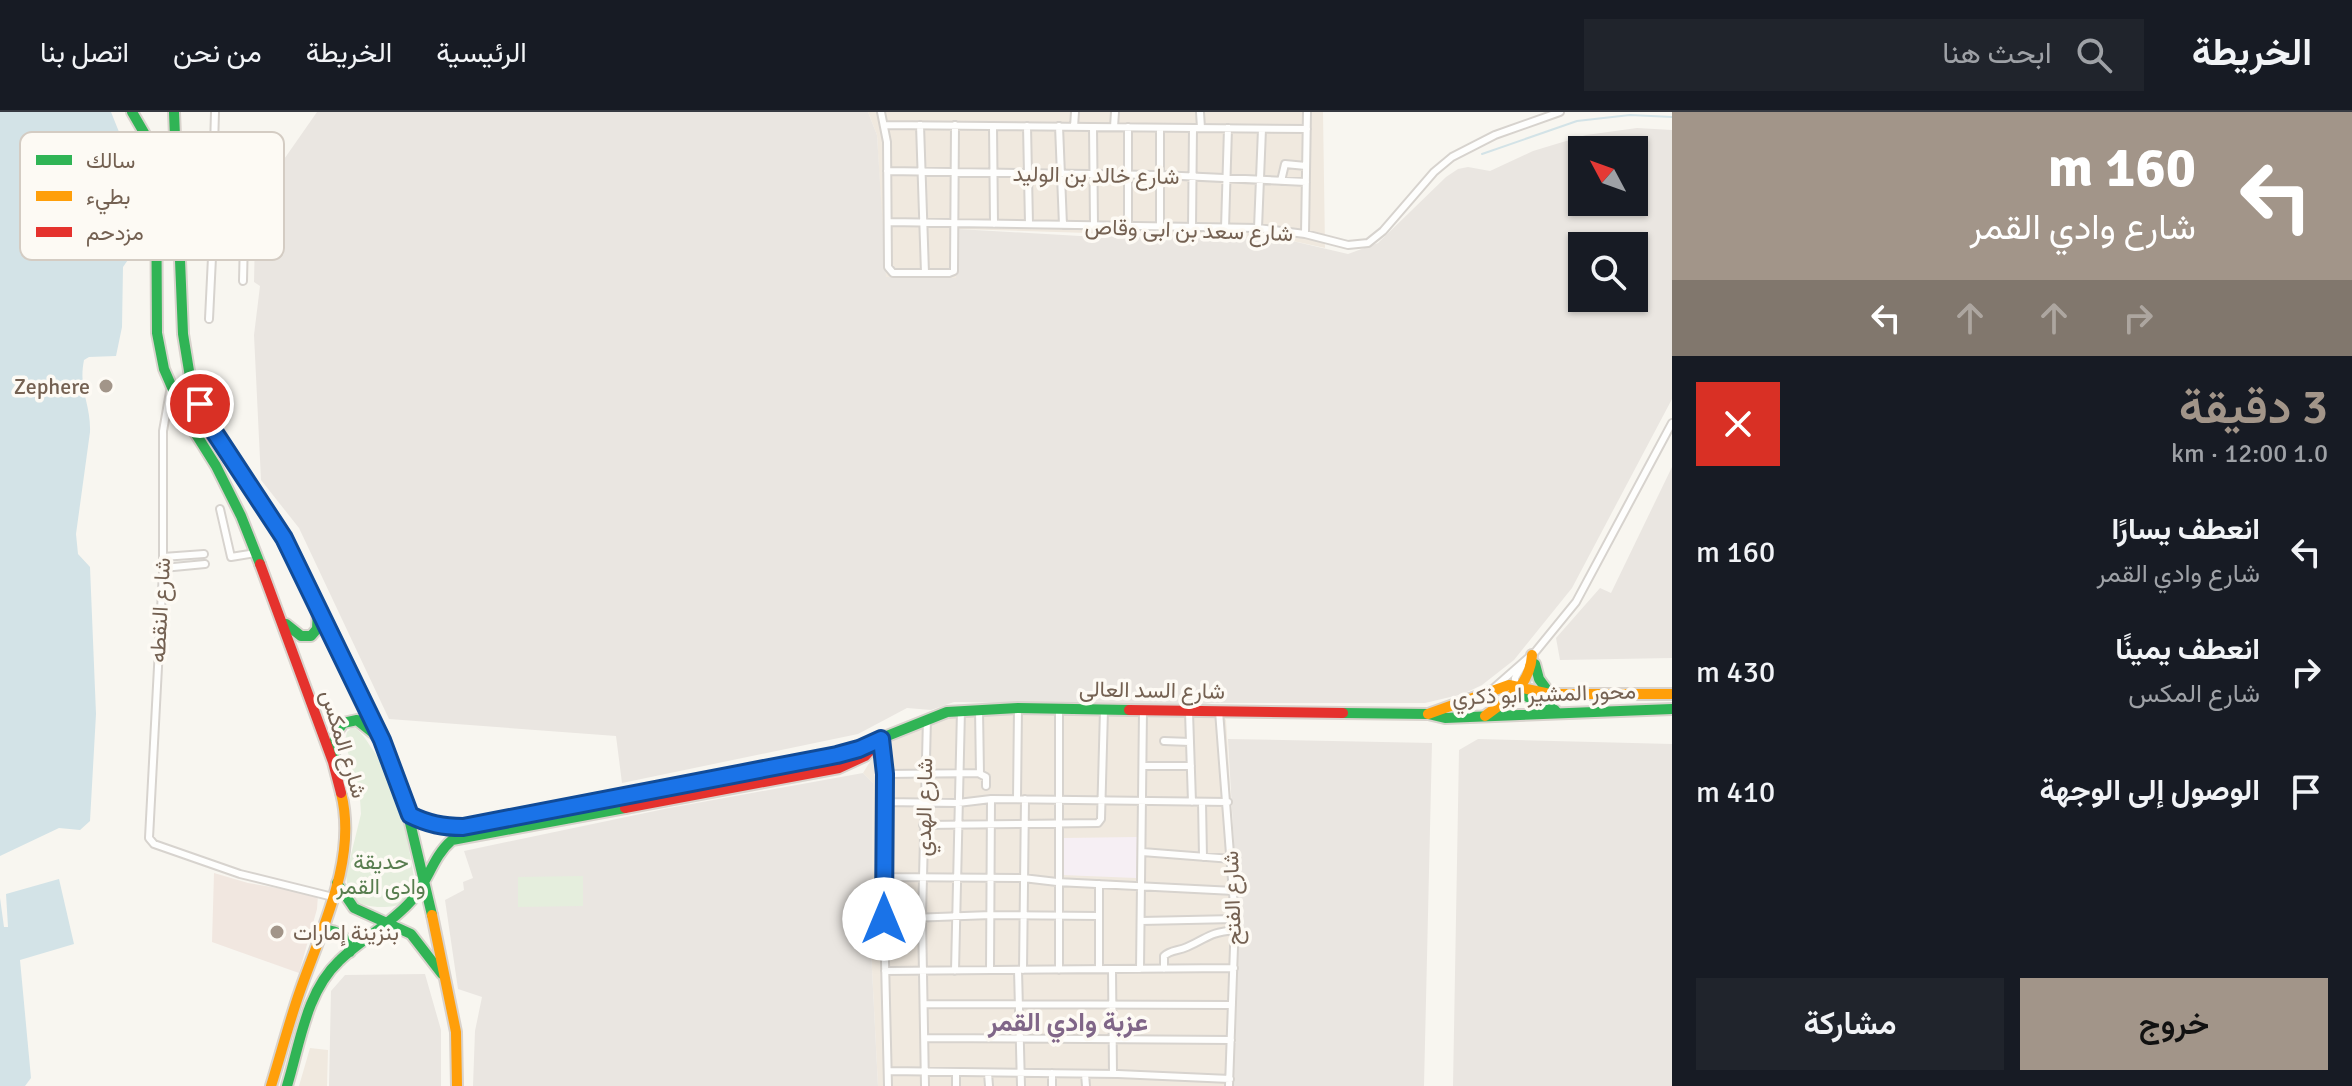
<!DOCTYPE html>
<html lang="ar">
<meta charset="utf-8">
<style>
:root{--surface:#171b24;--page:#20242c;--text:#f1f3f6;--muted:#9ea1a6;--line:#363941;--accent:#a29589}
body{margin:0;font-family:Signika,Vazirmatn,sans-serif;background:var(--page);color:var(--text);direction:rtl;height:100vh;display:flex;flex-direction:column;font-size:30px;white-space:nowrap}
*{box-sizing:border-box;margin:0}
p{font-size:26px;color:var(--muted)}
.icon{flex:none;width:44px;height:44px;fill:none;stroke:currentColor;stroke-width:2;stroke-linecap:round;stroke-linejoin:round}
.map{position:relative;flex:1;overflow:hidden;direction:ltr}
.details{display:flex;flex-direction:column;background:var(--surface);width:680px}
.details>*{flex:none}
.hud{background:#a29589;color:#fff;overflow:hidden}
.needle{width:52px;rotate:311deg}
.tools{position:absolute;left:1568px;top:24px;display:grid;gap:16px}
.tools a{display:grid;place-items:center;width:80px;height:80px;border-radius:0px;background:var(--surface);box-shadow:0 2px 6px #0004;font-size:40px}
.pin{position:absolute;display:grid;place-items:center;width:68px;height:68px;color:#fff;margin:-34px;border:4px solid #fff;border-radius:50%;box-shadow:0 2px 8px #0007}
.me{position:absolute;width:88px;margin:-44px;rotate:0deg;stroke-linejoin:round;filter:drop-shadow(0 0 6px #0008)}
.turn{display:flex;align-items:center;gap:28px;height:168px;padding:0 24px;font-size:36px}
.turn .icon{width:104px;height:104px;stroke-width:2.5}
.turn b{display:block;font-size:56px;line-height:68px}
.lanes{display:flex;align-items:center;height:76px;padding:0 24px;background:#0003;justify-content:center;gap:40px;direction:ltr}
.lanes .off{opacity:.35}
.round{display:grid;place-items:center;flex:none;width:84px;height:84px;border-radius:0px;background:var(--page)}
.head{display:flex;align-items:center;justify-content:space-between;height:136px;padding:0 24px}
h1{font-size:48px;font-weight:600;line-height:60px;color:var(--accent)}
.button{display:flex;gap:16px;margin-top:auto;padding:16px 24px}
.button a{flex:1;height:92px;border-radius:0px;background:var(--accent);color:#111;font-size:32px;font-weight:600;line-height:92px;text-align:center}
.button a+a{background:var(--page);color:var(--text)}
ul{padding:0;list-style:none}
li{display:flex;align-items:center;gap:24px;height:120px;padding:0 24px}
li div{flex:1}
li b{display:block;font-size:30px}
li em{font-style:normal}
header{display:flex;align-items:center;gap:48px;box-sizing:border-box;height:112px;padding:0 40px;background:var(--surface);border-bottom:2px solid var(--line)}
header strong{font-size:38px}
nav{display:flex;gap:44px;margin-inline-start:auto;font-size:28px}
.search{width:560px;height:72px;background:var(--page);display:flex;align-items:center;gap:20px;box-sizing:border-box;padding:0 28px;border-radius:0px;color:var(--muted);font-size:30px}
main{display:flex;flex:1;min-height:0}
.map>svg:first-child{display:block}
.residential{fill:#f0e9df}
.commercial{fill:#f1e7e0}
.industrial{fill:#eae6e1;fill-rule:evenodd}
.education{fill:#f6eff4}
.green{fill:#e5eedd}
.water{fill:#d3e3e7}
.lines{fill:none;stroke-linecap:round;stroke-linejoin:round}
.stream{stroke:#d3e3e7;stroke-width:2}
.street-casing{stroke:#d7d3ce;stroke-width:10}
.fast-casing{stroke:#d9d3cd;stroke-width:14}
.slow-casing{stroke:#d9d3cd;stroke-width:14}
.jam-casing{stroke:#d9d3cd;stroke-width:14}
.street{stroke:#fefefd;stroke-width:6}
.fast{stroke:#30b455;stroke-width:10}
.slow{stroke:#ff9f0a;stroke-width:10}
.jam{stroke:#e5322d;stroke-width:10}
.route-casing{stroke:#114b97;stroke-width:20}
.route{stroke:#1a73e8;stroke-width:14}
.poi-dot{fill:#a29589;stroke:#fdfaf4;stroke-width:3}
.labels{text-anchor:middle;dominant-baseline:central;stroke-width:7;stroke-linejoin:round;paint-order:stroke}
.street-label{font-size:22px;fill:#746152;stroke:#fdfaf4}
.poi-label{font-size:22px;fill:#746152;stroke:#fdfaf4;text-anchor:end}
.park-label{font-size:22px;fill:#587d4f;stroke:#fdfaf4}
.quarter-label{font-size:26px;font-weight:bold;fill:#806688;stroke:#fdfaf4}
.key{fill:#fdfaf4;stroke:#d4ccc3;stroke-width:2}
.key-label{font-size:22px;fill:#746152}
</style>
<header>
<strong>الخريطة</strong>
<div class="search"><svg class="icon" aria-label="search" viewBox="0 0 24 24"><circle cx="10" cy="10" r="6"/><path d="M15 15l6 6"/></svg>ابحث هنا</div>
<nav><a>الرئيسية</a><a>الخريطة</a><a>من نحن</a><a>اتصل بنا</a></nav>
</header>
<main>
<section class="details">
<div class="hud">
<div class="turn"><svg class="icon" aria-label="left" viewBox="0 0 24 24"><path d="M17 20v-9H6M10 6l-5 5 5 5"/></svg><div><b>160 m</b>شارع وادي القمر</div></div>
<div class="lanes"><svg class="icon" aria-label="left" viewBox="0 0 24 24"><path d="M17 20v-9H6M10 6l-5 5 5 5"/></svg><svg class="icon off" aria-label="ahead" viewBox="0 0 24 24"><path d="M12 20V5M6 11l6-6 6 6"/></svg><svg class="icon off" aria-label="ahead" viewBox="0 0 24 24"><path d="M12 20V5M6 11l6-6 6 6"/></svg><svg class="icon off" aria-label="right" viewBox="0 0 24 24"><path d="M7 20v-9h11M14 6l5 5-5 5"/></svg></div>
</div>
<div class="head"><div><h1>3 دقيقة</h1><p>1.0 km · 12:00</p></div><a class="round" style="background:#d93025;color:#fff"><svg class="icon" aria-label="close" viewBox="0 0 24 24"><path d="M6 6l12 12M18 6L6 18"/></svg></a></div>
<ul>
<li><svg class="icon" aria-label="left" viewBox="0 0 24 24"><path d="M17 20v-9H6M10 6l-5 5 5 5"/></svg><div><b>انعطف يسارًا</b><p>شارع وادي القمر</p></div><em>160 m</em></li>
<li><svg class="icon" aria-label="right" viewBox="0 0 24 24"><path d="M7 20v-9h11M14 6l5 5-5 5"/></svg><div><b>انعطف يمينًا</b><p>شارع المكس</p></div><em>430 m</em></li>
<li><svg class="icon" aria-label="arrive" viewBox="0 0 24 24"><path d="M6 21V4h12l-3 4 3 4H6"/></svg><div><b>الوصول إلى الوجهة</b></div><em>410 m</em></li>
</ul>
<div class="button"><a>خروج</a><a>مشاركة</a></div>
</section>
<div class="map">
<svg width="1672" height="974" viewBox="0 0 1672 974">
<rect width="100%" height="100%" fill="#f8f6f0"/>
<path class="residential" d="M868,0h455l2,136 -41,-9 -326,-10 -1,49 -72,-1 -8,-142z
M967,600l256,5 3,3 12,197 -6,169h-354l-7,-136 2,-167 -10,-10 13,-21 39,-26z
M310,936l18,2 -1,36h-28z"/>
<path class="commercial" d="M214,761l34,10 70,12 -1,14 -18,64 -87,-31z"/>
<path class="industrial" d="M317,0h551l9,23 9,142 70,1 2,-49 122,7 204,3 64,15 30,-11 68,-66 12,-8 10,-2 22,4 43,-20 53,-16 51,-7 35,2v269l-100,189 -58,72 -32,25 -19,9 -38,9h-213l-21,3 -237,-4 -23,8 -24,-2 -49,26 -236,49 -6,-47 -227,-17 -90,-191 -38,-48 -7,-145 6,-49 -6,-4 1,-47 18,-60zM1582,38h52v52h-52zM1582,134h52v52h-52z
M1672,355v191l-112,2 -4,-22 44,-50 11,5z
M1228,627l204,4 -8,343h-192l6,-169z
M1478,627l194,5v342h-219l6,-336z
M863,661l10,10 -2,167 7,136h-405l2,-55 7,-34 -24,-8 -13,-89 19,-10 -1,-8 10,-4 -9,-27 205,-43z
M425,862l16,56v56h-112l2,-95 14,-16z"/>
<path class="education" d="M1137,725l-1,41 -74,-3 1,-37z"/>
<path class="green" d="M353,615c9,4 14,15 20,23 29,42 33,83 42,132 -1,8 -3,17 -11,21 -12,6 -41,6 -50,-4 -6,-6 -7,-16 -8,-24l15,-61 -1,-15 -15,-58 2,-9z
M583,764v30l-65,1v-30z"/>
<path class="water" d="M0,0h111l14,35 -6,18 2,9 16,23 -3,54 -11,16 -1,60 -6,29 -27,1 -5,3c-6,30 7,43 6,72l-14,102 2,20 12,13 6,147 -6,107 -10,9 -21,-2 -59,28z
M59,767l15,65 -54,16 11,118 -6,8h-25v-188l4,29h4l-2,-33z"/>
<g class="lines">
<path class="stream" d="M1482,42l95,-33 53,-6 42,2"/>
<g class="street-casing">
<path id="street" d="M881,0l6,30 1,125 5,6h56l5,-2 1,-146
M1200,0l1,16
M884,13l423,4
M920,13l5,148
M993,14l1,98
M1027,14l2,98
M1059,14l4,99
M1074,15l1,-15
M1093,15l1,99
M1114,15l1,-15
M1128,15v99
M1160,16v99
M176,33l95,5
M214,35l1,-35
M217,35l2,90
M887,59l273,4 146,7
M1281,69l4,-17 21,2
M218,85l45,2
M888,110l370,6 47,6 43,11 20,-2 15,-12 51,-59 18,-15 43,-22 65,-23
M1192,115l1,-99
M1225,116l3,-100
M1258,116l4,-99
M1305,122l2,-122
M179,124l34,1 -4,82
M243,169l1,-43
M171,274l-8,45v141l-14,266 5,6 86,30 93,23
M220,397l11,48 25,-4
M163,445l41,-3
M163,456l42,-4
M1495,575l41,-36 40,-49 96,-179
M1515,577v-11l7,-12
M979,597l1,65 6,3v9
M1219,599l16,208 -6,167
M1189,600l3,90
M881,627l4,35 -1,145 4,167
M1164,629l26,1
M1143,654h48
M885,662l95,-1
M1017,687l1,-91
M884,690l74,1 33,-4 237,3
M1202,690l1,55
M923,713l175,-2 3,-4 3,-109
M1142,740l90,7
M884,765l139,1 34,4 177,9
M884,807l107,-4 108,1
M1141,809l94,-2
M1099,857v-85
M1112,857l1,105
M1140,857l3,-258
M1164,857v-13c6,-6 14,-5 23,-9 23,-10 20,-14 48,-17
M990,858l1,-171
M1018,858l3,116
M1023,858l2,-171
M1059,858v-261
M885,859l349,-3
M955,859l6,-261
M924,892l308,1
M925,926l306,2
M888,959l230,3 112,5
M956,960v14
M988,961l1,13
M1052,961v13
M1085,962l1,12
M925,974l-3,-169 5,-198"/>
</g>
<g class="fast-casing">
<path id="fast" d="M132,0l18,31 6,23 1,167 7,36 20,46 32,51 25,50 19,48
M174,0l9,222 7,43 23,53 71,108 98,202 20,49 30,126
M286,512l15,12h10l6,-7 1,-21
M1535,552l4,15 11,15
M1517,580l38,18
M1343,601l85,1 17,4 227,-9
M334,644l1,-21 8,-12 14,-3 20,16
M410,703l26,9 27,3 384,-75 100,-40 71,-4 111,2
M337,771l17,25 57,26 31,40
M321,818c16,-1 26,6 29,22
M287,974c13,-42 19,-94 52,-125 22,-22 51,-36 72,-60 17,-18 21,-44 41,-61l173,-32"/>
</g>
<g class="slow-casing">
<path id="slow" d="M1428,602l81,-29 41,9h122
M1485,604c23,-17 45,-30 47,-61
M432,803l24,117 1,54
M271,974c10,-32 18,-64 29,-95 21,-61 58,-132 41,-198"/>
</g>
<g class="jam-casing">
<path id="jam" d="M260,452l73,198 8,31
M1129,598l214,3
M625,696l214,-40 26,-12 12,-13"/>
</g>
<use href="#street" class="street"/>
<use href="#fast" class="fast"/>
<use href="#slow" class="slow"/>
<use href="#jam" class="jam"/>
</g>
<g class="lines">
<g class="route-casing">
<path id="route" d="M200,292l13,26 71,108 98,202 28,75c18,9 33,12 53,12l374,-72 22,-6 22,-10 4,35 -1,145"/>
</g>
<use href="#route" class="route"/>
</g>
<g class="poi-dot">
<circle cx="106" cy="274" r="8"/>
<circle cx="277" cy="820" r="8"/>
</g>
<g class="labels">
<g class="street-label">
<text transform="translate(1096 63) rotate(1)">شارع خالد بن الوليد</text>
<text transform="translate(1189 118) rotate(2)">شارع سعد بن ابى وقاص</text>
<text transform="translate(160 498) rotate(-87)">شارع النقطه</text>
<text transform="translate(1152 578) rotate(1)">شارع السد العالى</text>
<text transform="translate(1544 582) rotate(-2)">محور المشير ابو ذكري</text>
<text transform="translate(344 632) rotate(73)">شارع المكس</text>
<text transform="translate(924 695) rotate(-89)">شارع الهدي</text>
<text transform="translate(1232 786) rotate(-92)">شارع الفتح</text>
</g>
<g class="poi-label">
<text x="90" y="274">Zephere</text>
<text x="293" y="820" text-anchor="start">بنزينة إمارات</text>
</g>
<g class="park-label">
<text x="381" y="749">حديقة<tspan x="381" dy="25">وادى القمر</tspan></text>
</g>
<g class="quarter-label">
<text x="1068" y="911">عزبة وادي القمر</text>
</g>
</g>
<rect x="20" y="20" width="264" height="128" rx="12" class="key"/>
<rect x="36" y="43" width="36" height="10" fill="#30b455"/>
<rect x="36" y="79" width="36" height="10" fill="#ff9f0a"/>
<rect x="36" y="115" width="36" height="10" fill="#e5322d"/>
<g class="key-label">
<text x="86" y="56">سالك</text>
<text x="86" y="92">بطيء</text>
<text x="86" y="128">مزدحم</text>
</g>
</svg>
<div class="tools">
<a><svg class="needle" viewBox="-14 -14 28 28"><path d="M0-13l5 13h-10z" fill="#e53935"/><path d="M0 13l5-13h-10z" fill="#9ea1a6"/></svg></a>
<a><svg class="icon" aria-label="search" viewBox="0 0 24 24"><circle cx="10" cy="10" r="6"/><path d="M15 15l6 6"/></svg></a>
</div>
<div class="pin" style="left:200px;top:292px;background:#d93025"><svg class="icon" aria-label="arrive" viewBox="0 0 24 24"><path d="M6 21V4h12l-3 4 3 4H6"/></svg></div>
<svg class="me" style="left:884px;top:807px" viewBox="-20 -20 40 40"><circle r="19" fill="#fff"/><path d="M0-13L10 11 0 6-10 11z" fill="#1a73e8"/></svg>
</div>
</main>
